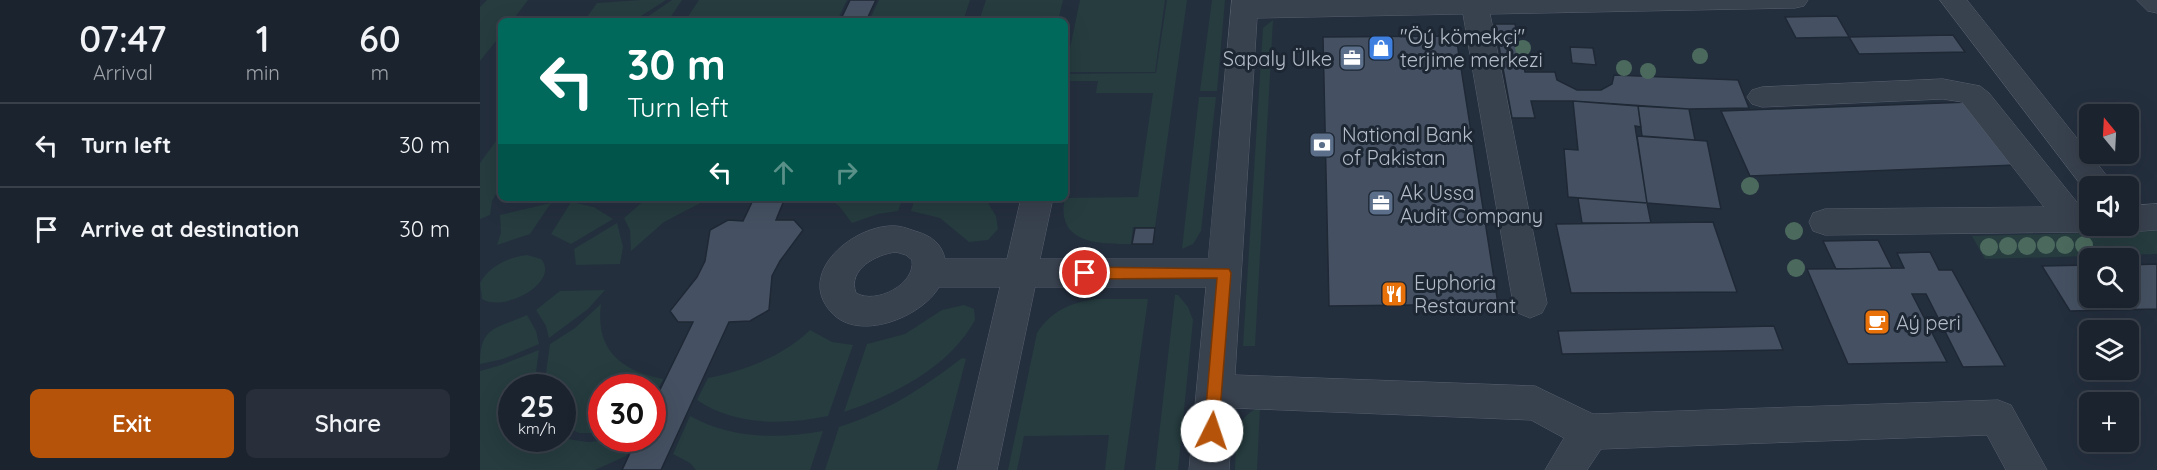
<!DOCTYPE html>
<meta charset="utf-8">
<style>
:root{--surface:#1b232e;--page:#282f3a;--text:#f1f3f6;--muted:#a0a4aa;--line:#39404a;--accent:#b45309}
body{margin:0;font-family:Quicksand,sans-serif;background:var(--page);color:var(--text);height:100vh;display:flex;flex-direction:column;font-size:22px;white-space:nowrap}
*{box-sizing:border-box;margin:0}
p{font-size:20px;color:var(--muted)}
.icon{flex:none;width:33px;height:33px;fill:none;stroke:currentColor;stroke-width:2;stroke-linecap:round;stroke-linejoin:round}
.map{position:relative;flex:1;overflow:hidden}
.drawer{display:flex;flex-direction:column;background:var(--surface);width:480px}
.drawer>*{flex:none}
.hud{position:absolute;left:18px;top:18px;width:570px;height:183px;border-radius:9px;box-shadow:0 6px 24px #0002,0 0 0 2px var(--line);background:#00695c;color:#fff;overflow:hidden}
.needle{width:39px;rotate:342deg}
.tools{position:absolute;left:1599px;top:104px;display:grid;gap:12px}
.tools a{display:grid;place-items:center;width:60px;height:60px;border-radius:9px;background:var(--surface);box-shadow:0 6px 24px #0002,0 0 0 2px var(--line);font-size:30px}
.speed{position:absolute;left:18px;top:374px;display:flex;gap:12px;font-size:30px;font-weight:700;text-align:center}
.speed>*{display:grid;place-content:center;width:78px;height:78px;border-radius:50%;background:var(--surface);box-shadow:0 6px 24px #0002,0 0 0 2px var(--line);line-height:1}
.speed small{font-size:15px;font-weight:400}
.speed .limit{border:9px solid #d22;background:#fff;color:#111}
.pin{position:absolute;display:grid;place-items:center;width:51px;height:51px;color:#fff;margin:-26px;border:3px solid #fff;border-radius:50%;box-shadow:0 2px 6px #0007}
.me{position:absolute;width:66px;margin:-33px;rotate:4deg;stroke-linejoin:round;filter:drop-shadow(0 0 4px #0008)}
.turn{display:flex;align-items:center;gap:21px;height:126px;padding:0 30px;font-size:27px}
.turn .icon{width:78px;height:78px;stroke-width:2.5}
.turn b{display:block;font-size:42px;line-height:51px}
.lanes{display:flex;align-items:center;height:57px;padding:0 30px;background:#0003;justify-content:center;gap:30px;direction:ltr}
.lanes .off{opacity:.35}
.eta{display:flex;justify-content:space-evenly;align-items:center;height:102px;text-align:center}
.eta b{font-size:36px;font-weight:600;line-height:42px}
.button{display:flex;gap:12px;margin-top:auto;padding:12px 30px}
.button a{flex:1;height:69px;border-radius:9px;background:var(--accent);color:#fff;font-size:24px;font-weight:600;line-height:69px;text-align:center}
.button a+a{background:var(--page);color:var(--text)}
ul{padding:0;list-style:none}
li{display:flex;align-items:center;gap:18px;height:84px;padding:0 30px;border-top:2px solid var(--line)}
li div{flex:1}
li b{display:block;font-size:22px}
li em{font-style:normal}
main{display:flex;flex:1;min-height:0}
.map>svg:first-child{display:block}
.green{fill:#263c3f}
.building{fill:#455162;stroke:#1f2835;stroke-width:1.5}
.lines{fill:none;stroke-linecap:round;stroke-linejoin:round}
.minor-casing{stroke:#565f6c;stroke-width:1}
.minor{fill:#38414e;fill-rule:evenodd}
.tree{fill:#4b6a5d}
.route{fill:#b45309;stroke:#753606;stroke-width:1.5}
.labels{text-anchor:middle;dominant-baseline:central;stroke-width:6;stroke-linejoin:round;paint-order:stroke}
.poi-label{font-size:20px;fill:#b4bcc9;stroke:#1d2633;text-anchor:start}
</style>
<main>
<section class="drawer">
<div class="eta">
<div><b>07:47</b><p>Arrival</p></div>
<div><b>1</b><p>min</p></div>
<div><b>60</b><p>m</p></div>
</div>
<ul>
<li><svg class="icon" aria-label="left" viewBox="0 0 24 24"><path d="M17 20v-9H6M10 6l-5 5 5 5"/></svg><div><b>Turn left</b></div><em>30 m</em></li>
<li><svg class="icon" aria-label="arrive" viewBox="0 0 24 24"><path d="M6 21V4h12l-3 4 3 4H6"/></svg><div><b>Arrive at destination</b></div><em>30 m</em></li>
</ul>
<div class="button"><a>Exit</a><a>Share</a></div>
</section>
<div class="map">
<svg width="1677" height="470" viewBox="0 0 1677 470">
<rect width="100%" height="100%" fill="#242f3e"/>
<path class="green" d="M7,0h41l-16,21h-11v14l-21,26v-54z
M161,0h25l-31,20 -51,1 13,-18z
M192,0h10l-14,21h-27z
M219,0h148l-10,21h-152z
M399,0h91l-7,21h-94z
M506,0h77l-5,21h-79z
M600,0h85l-10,72h-90z
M687,0h20l-32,227h-22l-2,17c-32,0 -76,0 -66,-46l73,-1 15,-104h-57l2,-12h-33v-7l91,-1z
M732,0h13l-8,91h-17z
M793,20l-18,326h-12l20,-318z
M719,97h17l-15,134 -8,13 -11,5z
M21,134v51l-9,16 -2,14 -10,4v-56z
M167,198h63l-46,24 -33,29 -1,-21 -6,-12z
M348,198h75l-5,13 -20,3 -26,9 -13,-17z
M435,198h70l11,18 2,13 -10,11 -19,2 -29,-24 -29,-7z
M91,202l23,5 19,12 -42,25 -20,-10z
M71,203l-21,31 -33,11 4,-12 -1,-18z
M137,223l6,24 -3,17 -44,1 -2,-16z
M1677,231v23l-172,5 -13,-23z
M47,255l14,4c20,23 -37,54 -59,40l-2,-16c9,-17 29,-26 47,-28z
M125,290l-17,19 -39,29 -3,-12 -10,-16 24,-19z
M695,295h3l10,12 5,13 -15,150h-23z
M615,299h53l-24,171h-19l4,-35 -85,1 -7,34h-9l29,-137c14,-22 33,-30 58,-34z
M121,304c-6,46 20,67 62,75l-10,21 -1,-13h-50l-1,46h-22l-16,-8 -1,-38h-18l6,-43 25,-16z
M484,305l10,4 1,11c-25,47 -83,76 -131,92l23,-68 38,-10 37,-24z
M47,315l9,16 3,13 -36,15 -23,5c0,-39 17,-35 47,-49z
M330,330l22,12 21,3 -25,71c-43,9 -93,10 -131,-16l11,-22c35,-7 76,-22 102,-48z
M59,350l-5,37h-22v51h49l27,4 46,-4 -8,18 -31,14h-115v-99l21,-6z
M482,358l4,1 -29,111h-112l14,-43c47,-15 84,-39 123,-69z
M780,407l-3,63h-22c2,-27 -4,-51 25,-63z
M210,416c42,23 88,23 133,15l-13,39h-114l-6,-7 -17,-9z"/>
<path class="building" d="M370,0h26l-10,21h-26z
M1357,16l12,21 -53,1 -11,-21z
M1015,24h20l10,48h30l2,8 20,10h24l11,-6 2,-9 124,5 11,28 -60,1 -116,-8h-42l4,17h-23z
M1473,35l12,17 -106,2 -10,-17z
M976,36l42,268 -169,2 -6,-269z
M1090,47l23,1 3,17 -24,-2z
M1093,101l65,5 3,21 -6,-1 12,77 -79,-6 -4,-48 14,1z
M1490,102l45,63 -265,11 -29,-65z
M1158,106l51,3 6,31 -53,-4z
M1157,136l70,5 14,68 -74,-6z
M274,198h31l-9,22h18l9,10 -23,31 -8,15 -3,34 -19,11 -21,1 -68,148h-39l15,-32h15v-32l41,-84h-15l-8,-11 27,-34 8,-16 5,-31 18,-10 15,1z
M1098,198l69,5 4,20h-69z
M1233,222l24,70 -166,1 -15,-69z
M655,228h20l-2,16h-21z
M1398,240l14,28 -56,1 -13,-28z
M1450,252l9,18h13l53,96 -42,1 -37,-73h-14l35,68 -99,2 -41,-95 97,-1 -7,-15z
M1677,264v45l-87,2 -28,-45 48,-1v32h38v-32z
M1294,326l9,24 -221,4 -4,-23z"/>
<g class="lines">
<g class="minor-casing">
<path id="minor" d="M752,0h576l-4,6 -9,2 -305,6 57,289 -5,10 -12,5 -12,-5 -5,-10 -50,-289 -206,4 -22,357 300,11 58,28 405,-14 13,5 36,65h-41l-19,-35 -386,14 -14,21h-42l19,-32 -33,-18 -298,-12 -4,62h-40l17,-183h-171l-38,183h-40l43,-183h-61c-17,30 -81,56 -108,25 -36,-40 24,-88 64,-86 7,0 16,4 23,6 13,4 24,12 27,27h62l14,-61h32l-13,61h168zM416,252l10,3 6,5c4,24 -36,45 -56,33 -9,-24 21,-39 40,-41z
M1460,0h27l148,186h-25l-2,8z
M1657,0h20v13l-9,-2z
M1463,79l37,7 9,7 91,113 10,1v18h11l-1,3 -12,4 -263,3 -12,-4 -4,-9 4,-9 12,-4 219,-2 -82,-105 -19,-3 -181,8 -10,-3 -5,-7 5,-7 10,-3z
M1677,204v26l-29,2 -12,-4 -1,-3h13v-19z"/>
</g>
<use href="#minor" class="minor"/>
</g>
<g class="tree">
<circle cx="1043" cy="48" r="8"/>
<circle cx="1220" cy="56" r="8"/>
<circle cx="1144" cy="68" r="8"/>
<circle cx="1168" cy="71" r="8"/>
<circle cx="1270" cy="186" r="9"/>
<circle cx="1314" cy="231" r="9"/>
<circle cx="1566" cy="245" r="9"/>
<circle cx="1585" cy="245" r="9"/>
<circle cx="1604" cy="245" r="9"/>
<circle cx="1528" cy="246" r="9"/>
<circle cx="1547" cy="246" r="9"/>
<circle cx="1509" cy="247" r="9"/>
<circle cx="1316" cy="268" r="9"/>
</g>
<path class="route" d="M605,267l144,2 2,4 -13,163 -6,2 -6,-2 -2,-5 13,-153 -132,1 -7,-6z"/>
<defs>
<g id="shop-square" transform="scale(1.35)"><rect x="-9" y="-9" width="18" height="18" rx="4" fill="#3f7fe0" stroke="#1d2633"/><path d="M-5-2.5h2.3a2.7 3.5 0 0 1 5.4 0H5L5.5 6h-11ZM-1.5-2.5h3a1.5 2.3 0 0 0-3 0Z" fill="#fff"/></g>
<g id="office-square" transform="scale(1.35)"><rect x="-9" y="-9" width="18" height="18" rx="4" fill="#5c6f8a" stroke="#1d2633"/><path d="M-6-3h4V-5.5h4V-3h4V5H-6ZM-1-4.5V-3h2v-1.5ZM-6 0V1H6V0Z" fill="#fff"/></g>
<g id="bank-square" transform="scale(1.35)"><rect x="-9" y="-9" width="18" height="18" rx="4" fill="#5c6f8a" stroke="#1d2633"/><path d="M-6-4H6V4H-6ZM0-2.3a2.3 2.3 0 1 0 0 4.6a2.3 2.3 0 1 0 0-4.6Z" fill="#fff"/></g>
<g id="restaurant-square" transform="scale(1.35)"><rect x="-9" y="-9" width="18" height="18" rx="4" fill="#e8710a" stroke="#1d2633"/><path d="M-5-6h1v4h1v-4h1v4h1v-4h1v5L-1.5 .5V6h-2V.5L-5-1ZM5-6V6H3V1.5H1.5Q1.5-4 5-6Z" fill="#fff"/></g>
<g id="cafe-square" transform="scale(1.35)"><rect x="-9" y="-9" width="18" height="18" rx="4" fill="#e8710a" stroke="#1d2633"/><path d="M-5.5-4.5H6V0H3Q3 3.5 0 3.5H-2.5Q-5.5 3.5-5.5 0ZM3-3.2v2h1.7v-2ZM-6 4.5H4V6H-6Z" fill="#fff"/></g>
</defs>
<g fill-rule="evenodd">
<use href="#shop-square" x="901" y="48"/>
<use href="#office-square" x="872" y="58"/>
<use href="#bank-square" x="842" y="145"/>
<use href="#office-square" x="901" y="203"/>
<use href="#restaurant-square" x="914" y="294"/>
<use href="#cafe-square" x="1397" y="322"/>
</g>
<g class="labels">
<g class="poi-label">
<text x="920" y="36">"Öý kömekçi"<tspan x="920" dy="23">terjime merkezi</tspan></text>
<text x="852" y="58" text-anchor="end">Sapaly Ülke</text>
<text x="862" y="134">National Bank<tspan x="862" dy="23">of Pakistan</tspan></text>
<text x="920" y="192">Ak Ussa<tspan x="920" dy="23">Audit Company</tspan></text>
<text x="934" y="282">Euphoria<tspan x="934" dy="23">Restaurant</tspan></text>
<text x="1416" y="322">Aý peri</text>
</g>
</g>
</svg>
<div class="tools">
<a><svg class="needle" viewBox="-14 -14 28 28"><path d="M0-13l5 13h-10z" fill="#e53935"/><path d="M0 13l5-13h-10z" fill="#a0a4aa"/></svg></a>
<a><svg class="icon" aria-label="sound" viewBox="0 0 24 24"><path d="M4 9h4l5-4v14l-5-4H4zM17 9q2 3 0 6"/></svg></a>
<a><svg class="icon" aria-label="search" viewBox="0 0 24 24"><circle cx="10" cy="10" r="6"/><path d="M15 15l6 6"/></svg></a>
<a><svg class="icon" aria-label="layers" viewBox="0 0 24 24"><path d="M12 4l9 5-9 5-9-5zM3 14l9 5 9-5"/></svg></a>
<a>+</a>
</div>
<div class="speed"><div>25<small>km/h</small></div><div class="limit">30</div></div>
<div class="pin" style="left:605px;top:273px;background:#d93025"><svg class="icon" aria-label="arrive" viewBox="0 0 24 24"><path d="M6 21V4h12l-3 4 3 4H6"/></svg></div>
<svg class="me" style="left:732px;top:431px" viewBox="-20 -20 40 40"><circle r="19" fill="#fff"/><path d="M0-13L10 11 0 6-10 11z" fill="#b45309"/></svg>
<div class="hud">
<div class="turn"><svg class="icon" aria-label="left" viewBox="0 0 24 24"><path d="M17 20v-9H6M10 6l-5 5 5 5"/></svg><div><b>30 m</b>Turn left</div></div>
<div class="lanes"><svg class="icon" aria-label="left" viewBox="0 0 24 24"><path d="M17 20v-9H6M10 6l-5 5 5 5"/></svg><svg class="icon off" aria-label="ahead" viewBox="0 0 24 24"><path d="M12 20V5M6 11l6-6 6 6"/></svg><svg class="icon off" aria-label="right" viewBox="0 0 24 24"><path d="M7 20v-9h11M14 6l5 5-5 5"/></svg></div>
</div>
</div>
</main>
